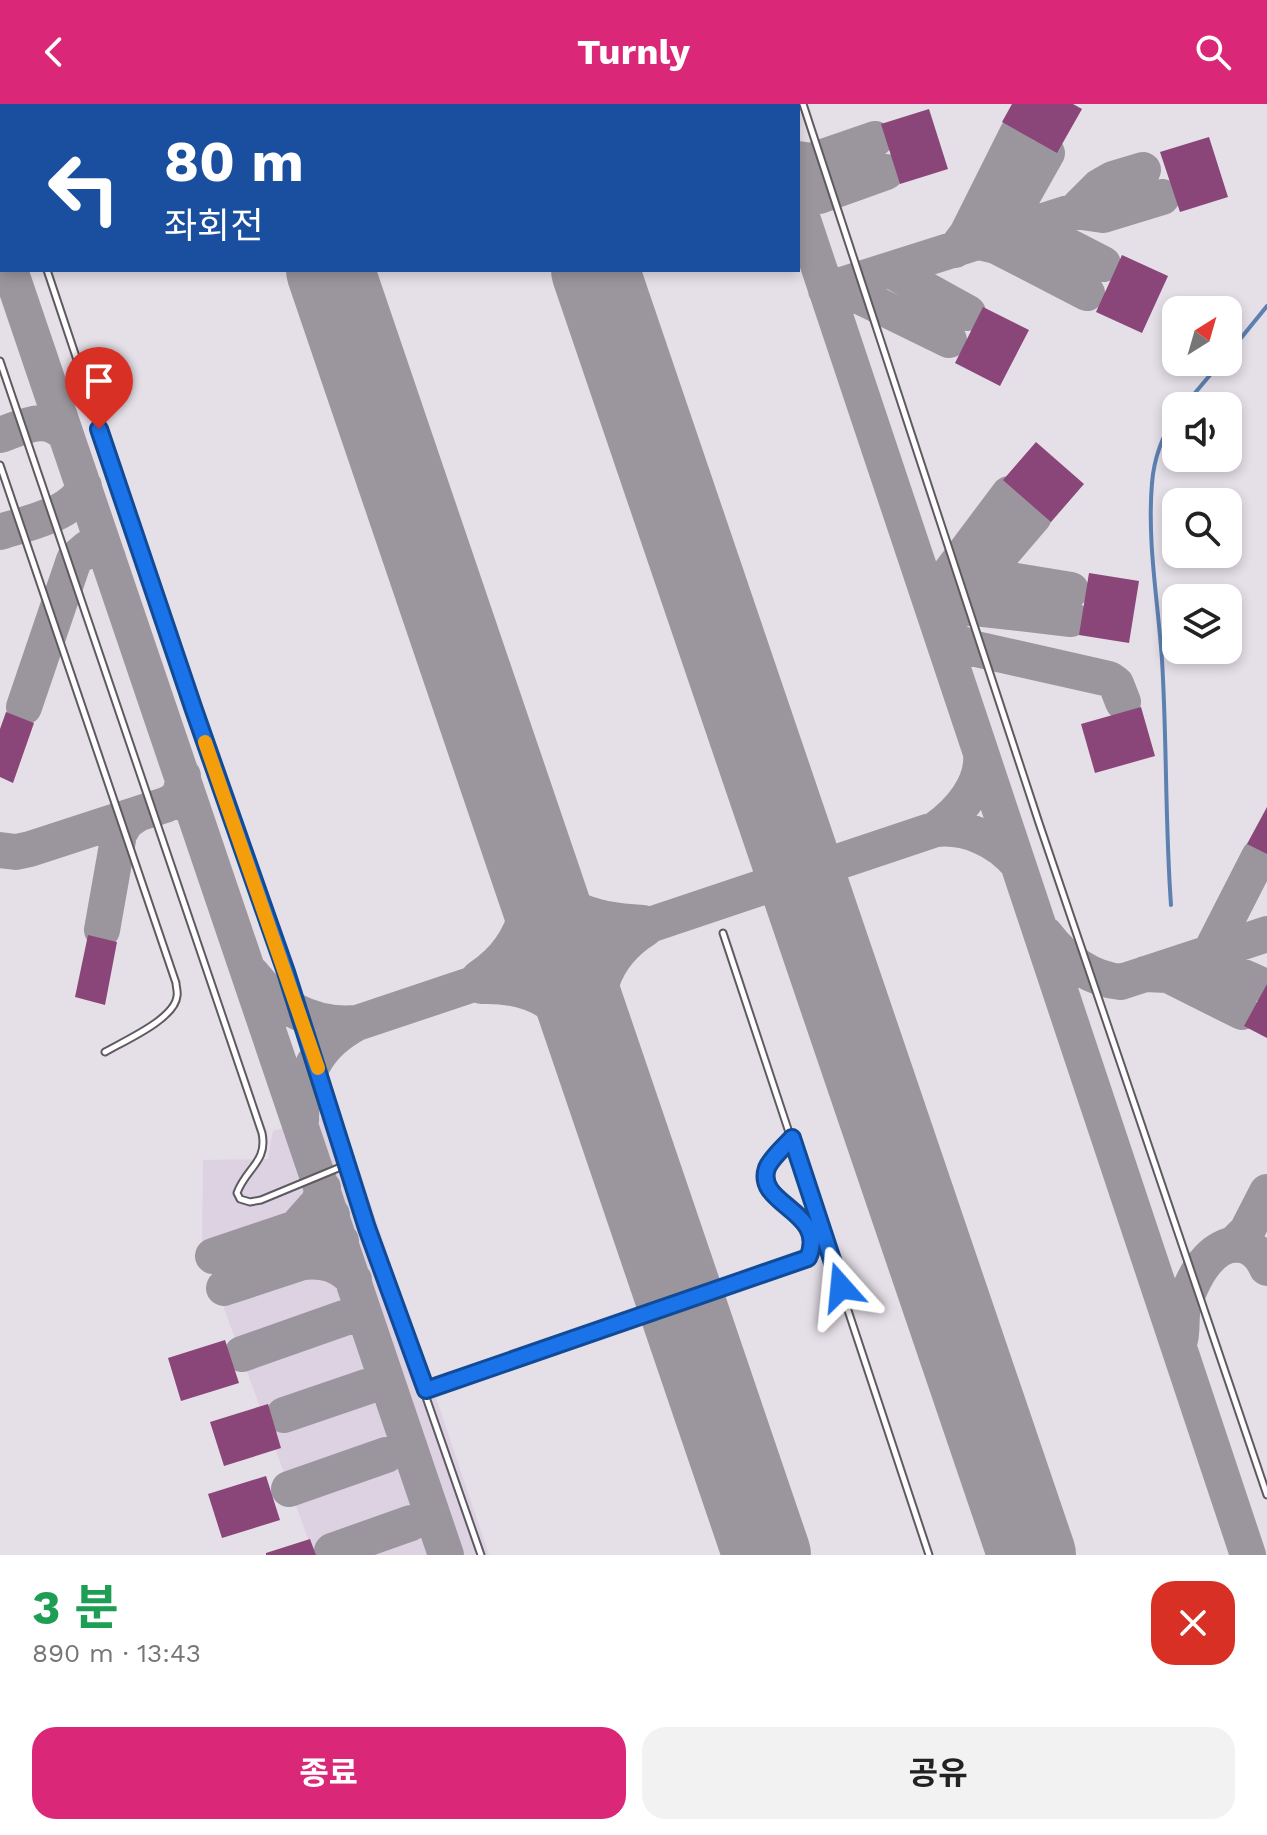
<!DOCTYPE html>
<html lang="ko">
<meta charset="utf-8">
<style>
:root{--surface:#fff;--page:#f2f2f2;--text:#222;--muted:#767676;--accent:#db2777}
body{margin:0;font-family:"Work Sans","Noto Sans KR",sans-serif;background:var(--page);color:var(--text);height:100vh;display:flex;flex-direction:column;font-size:30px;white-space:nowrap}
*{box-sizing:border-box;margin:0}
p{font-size:26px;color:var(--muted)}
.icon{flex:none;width:44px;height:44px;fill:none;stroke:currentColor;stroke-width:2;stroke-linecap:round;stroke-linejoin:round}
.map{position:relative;height:1451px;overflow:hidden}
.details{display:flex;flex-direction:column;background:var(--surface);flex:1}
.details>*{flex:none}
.banner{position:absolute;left:0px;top:0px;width:800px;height:168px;box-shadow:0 4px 12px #0003;background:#1a4fa0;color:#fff;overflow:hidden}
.needle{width:52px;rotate:37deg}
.tools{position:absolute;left:1162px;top:192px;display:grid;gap:16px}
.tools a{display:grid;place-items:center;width:80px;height:80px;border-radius:16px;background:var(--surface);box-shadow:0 4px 12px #0003;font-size:40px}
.pin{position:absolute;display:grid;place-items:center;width:68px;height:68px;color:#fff;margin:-82px -34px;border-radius:50% 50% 50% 0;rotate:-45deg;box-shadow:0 0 8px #0007}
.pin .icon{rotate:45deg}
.me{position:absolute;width:88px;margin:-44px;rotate:342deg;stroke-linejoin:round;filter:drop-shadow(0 0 6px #0008)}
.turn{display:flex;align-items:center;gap:28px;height:168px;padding:0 32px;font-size:36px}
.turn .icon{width:104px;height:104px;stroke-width:2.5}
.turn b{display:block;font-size:56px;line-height:68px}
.round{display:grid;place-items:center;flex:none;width:84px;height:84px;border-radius:24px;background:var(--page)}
.overview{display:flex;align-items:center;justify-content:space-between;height:136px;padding:0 32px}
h1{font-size:48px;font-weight:700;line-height:60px;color:#1e9e55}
.button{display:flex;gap:16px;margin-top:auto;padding:16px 32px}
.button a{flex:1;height:92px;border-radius:24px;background:var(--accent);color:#fff;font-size:32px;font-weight:700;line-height:92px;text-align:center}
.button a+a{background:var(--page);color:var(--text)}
header{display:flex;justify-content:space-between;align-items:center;height:104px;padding:0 32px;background:var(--accent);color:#fff;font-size:36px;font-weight:700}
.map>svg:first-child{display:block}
.built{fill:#dcd2e2}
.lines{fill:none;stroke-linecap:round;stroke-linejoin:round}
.stream{stroke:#5c80b0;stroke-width:4}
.taxiway{stroke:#9b969d;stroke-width:36}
.runway{stroke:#9b969d;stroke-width:88}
.building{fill:#8a4679}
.lane-casing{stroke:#5f5a62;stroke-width:9}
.lane{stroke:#fff;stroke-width:5}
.route-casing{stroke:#114b97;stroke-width:20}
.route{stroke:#1a73e8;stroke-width:14}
.slow{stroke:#f59e0b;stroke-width:14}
</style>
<header><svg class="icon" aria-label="back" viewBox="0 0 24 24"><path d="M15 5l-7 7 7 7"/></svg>Turnly<svg class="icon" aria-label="search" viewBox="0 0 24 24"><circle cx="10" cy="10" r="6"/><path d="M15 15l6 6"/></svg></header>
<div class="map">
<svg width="1267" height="1451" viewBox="0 0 1267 1451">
<rect width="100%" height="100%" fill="#e5dfe8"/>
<path class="built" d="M340,1009l149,442h-175l-112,-307 1,-88 65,-1 5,-28z"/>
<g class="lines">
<path class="stream" d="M1228,250l39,-48
M1184,302l37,-44
M1171,801c-6,-82 -4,-163 -9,-245 -4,-59 -15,-118 -10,-177 2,-25 10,-47 24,-68"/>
<path class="taxiway" d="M764,0l1,2
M798,55l13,2 64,-22
M798,87l21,5 67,-24
M798,101l183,548
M1075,107l24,-24 14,-8 30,-9
M1024,123l13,3 66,34
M998,132l9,-12 40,-71
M0,136l2,6
M979,138l17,4 91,47
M955,146l12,-16 50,-100
M10,166l436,1285
M892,167l76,42
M846,180l11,11 92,45
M826,186l249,-79 28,4 59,-18
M0,331c23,-8 47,-22 66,0
M1034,412l-77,90 -16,26 26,15 142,32 7,5 7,18
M0,428c26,-9 76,-18 84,-46
M922,472l16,5 8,-3 63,-84
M974,482l18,-9 79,13
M957,502l114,13
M24,603l50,-147 14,-12 13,1 7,9
M0,746l16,2 14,-3 135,-44c15,-6 17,-13 18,-29
M530,755c28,51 56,61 113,64
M1018,760c-20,-24 -51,-38 -82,-35 24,-17 48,-45 45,-76l267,802
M102,826l17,-96 7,-12 10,-7
M1045,830c19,25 44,45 76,48l146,-48
M1210,849l49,-96
M1198,853l59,26
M251,869c27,34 63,54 106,50
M1145,870l23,1 74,37
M479,874c43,-28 56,-71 51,-119
M481,882c56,-2 82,21 114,63
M595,945c-2,-49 4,-91 50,-120
M301,1016c1,-45 15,-75 56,-97l579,-194
M323,1084l-4,14 -23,26 32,3 13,10
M332,1111l-6,27 -23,20c21,-2 36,2 51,18
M1233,1141l14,-14 20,-39
M213,1152l83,-28
M224,1184l79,-26
M1180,1236c3,-12 0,-25 4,-37 5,-13 11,-28 20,-39 20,-26 49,-27 63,4
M242,1250l102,-36
M284,1311l82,-28
M289,1385l97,-34
M332,1447l79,-28"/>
<path class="runway" d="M274,0v2
M539,0l1,2
M330,166l437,1285
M595,166l437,1285"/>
</g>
<path class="building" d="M1012,0h61l9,5 -25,44 -55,-31z
M929,5l19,60 -48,15 -19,-60z
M1209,33l19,60 -48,15 -20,-60z
M1122,151l46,21 -26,57 -46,-21z
M983,203l46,23 -29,56 -45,-23z
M1036,338l48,42 -33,38 -48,-42z
M1089,469l50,8 -10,62 -50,-8z
M1141,603l14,49 -60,17 -14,-49z
M6,608l28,11 -21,60 -13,-6v-48z
M1267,703v47l-20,-10z
M88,831l29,7 -12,63 -30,-8z
M1267,880v54l-23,-12z
M225,1236l14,43 -58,18 -13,-43z
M268,1300l13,44 -57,18 -14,-44z
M266,1372l14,44 -58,18 -14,-44z
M310,1435l6,16h-50v-2z"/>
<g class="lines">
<g class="lane-casing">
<path id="lane" d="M803,0l236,719 228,672
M0,21l2,6
M47,166l147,440 92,262 81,256 114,327
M0,257l262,772c6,29 -16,35 -25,60l3,6 10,3 11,-2 87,-36
M0,361l176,518c0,4 2,9 1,13 -2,23 -53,45 -72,56
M723,829l206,622
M426,1286l382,-132c22,-46 -53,-52 -41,-90 4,-10 18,-22 24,-30"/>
</g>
<use href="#lane" class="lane"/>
</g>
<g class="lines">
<g class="route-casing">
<path id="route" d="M99,325l95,281 92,262 81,256 59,162 382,-132c21,-47 -54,-53 -41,-90 4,-10 18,-22 25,-30l49,149"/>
</g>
<use href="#route" class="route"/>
<path class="slow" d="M205,638l113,326"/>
</g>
</svg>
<div class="tools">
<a><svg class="needle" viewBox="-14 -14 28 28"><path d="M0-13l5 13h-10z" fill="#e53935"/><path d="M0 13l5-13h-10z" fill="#767676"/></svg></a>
<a><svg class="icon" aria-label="sound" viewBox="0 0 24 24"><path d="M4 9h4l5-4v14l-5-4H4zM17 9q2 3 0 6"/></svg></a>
<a><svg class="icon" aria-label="search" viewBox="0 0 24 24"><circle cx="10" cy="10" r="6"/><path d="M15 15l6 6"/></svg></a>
<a><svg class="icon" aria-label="layers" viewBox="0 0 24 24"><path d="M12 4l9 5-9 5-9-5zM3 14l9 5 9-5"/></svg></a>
</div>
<div class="pin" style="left:99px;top:325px;background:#d93025"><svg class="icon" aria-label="arrive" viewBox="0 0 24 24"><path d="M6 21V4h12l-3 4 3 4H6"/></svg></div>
<svg class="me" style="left:841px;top:1183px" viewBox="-20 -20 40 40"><path d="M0-17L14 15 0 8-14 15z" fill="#1a73e8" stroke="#fff" stroke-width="4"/></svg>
<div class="banner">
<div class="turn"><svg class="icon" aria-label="left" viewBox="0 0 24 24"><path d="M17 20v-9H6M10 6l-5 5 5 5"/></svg><div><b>80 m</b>좌회전</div></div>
</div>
</div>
<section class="details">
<div class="overview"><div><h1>3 분</h1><p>890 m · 13:43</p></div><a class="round" style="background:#d93025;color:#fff"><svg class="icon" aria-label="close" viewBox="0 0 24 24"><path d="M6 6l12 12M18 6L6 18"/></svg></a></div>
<div class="button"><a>종료</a><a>공유</a></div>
</section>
